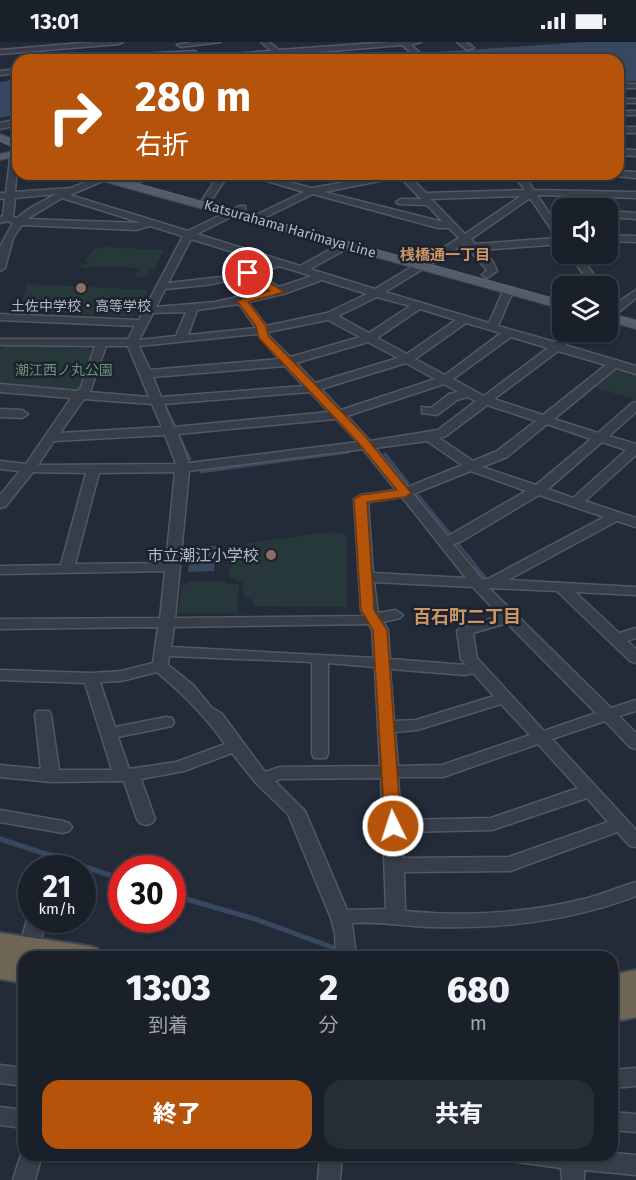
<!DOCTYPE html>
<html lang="ja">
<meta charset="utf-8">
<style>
:root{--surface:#1a202a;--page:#272d36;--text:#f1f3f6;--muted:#9fa3a8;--line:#383e47;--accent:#b45309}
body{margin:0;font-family:"Fira Sans","Noto Sans JP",sans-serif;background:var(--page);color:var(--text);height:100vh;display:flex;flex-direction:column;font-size:22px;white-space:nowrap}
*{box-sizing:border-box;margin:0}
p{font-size:20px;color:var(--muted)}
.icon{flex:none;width:33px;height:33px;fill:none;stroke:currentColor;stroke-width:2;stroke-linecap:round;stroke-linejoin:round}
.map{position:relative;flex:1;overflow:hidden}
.drawer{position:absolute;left:18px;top:909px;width:600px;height:210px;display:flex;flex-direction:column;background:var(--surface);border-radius:18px;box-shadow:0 2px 4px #0004,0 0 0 2px var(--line)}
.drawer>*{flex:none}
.top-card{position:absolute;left:12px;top:12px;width:612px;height:126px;border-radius:18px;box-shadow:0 2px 4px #0004,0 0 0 2px var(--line);background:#b45309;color:#fff;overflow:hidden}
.controls{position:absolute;left:552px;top:156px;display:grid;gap:12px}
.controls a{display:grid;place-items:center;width:66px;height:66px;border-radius:12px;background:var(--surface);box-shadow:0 2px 4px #0004,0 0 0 2px var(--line);font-size:30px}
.speed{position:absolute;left:18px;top:813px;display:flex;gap:12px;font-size:30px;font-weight:700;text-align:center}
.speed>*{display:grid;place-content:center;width:78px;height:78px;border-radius:50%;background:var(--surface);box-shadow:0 2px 4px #0004,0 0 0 2px var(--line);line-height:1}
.speed small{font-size:15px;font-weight:400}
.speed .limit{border:9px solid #d22;background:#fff;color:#111}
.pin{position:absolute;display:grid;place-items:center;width:51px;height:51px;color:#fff;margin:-26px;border:3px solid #fff;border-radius:50%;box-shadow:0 2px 6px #0007}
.me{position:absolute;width:66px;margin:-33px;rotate:356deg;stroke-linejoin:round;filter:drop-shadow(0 0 4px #0008)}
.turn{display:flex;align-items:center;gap:21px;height:126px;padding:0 24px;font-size:27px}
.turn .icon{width:78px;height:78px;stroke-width:2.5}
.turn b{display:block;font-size:42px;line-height:51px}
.eta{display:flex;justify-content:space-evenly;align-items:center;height:102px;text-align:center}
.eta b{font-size:36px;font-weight:800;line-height:42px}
.button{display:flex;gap:12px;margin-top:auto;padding:12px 24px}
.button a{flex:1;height:69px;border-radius:18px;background:var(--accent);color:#fff;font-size:24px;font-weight:800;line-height:69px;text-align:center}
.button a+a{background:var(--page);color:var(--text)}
.status{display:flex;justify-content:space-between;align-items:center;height:42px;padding:0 30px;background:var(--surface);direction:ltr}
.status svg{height:16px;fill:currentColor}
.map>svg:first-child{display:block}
.green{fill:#26383a}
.water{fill:#394861}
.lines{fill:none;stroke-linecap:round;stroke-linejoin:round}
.stream-far2{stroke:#394861;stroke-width:3}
.stream-far1{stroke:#394861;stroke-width:4}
.stream{stroke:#394861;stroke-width:5}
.minor-casing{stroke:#525864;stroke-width:3}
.major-casing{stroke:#404652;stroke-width:2}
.highway-casing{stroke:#424854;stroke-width:4}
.minor{fill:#373d49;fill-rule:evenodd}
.major{fill:#555c69;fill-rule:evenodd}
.highway{fill:#6e6554;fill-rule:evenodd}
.tram{stroke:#596170;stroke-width:1.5}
.route{fill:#b45309;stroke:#753606;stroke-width:1.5}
.education-dot{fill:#8d6e63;stroke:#1c222e;stroke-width:2}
.labels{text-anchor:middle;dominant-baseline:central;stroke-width:5;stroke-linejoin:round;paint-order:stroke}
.far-street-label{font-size:14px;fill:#b2b8c5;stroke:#1c222e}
.far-poi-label{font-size:14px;fill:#b2b8c5;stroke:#1c222e}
.far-park-label{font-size:14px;fill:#6a9476;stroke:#1c222e}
.far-neighbourhood-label{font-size:15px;font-weight:bold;fill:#cc9765;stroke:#1c222e}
.poi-label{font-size:16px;fill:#b2b8c5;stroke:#1c222e;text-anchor:end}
.neighbourhood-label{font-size:18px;font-weight:bold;fill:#cc9765;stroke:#1c222e}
</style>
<div class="status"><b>13:01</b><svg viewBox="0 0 49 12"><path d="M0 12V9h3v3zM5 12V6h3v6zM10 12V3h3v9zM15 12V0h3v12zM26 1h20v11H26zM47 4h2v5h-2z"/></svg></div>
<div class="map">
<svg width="636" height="1138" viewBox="0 0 636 1138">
<rect width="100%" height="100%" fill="#232b38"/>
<path class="green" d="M105,205l59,3 -9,19h-5l-4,8h-11l5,-9 -47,-2 -9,3 -5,-4 11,-1 -5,-2 8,-12z
M27,242l121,6 -15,27 -113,-7z
M5,304l82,2 7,4 -13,36 -11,4 -70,-6v-37z
M618,328l18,5v25l-46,-14 19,-14z
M330,490l16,3 1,72 -93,-1 -2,-7 -7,-1 -3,-16 -13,-5 4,-23 14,-11z
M223,539h4v3h12l-1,14 3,3h-3v12l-60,1 3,-29h6l1,-3z"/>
<path class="water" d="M585,0h51v39l-18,1v-22h-299z
M18,37v35l-18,4v-36z
M191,504h25l-2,25 -26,1z"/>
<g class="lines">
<path class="stream-far2" d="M154,337l7,18
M166,366l8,17
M180,396l10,21
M385,412l23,29
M201,430l148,-20
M417,452l34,41
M457,501l20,24"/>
<path class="stream-far1" d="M475,524l10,12"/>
<path class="stream" d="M0,797l122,40
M172,853l83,24 85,31"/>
<g class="minor-casing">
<path id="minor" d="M93,0h30l-4,2 -119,10v-4z
M191,0h30l-40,5 -4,-2z
M261,0h8l10,8 110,-8h32l-10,3 17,15h-8l-18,-15 -119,10 4,3 -3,2 -9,-5 -95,5 4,-2 87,-7z
M457,0h9l8,6 -7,2z
M195,9l3,4 -93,5h-46l4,-2z
M18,27v4l-18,2v-4z
M618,42h18v4h-18z
M618,57h18v4h-18z
M618,69h18v4h-18z
M18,77v6l-18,4v-6z
M618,85h18v6h-18z
M618,107l18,1v6l-18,-1z
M18,108l-3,42 56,-4 35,-14h13l-49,21 118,36 51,-25h6v4l-48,24 103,32 42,-23h8v4l-40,22 65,20 84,-51 -10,-10h-11l-125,-34 -55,27h-6v-4l52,-25 -61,-18h15l54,14 77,-14h19l18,19 99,-3 -12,-16h10l11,16 102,2v6l-99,-3 25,37v12l-81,6 12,12 4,9 -10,7 -5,-3 5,-5 -23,-26 -79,48 104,31 14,-32 4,-3h8l1,2 -6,8 -12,28 57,16 15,-10h11l-16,13 71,21v8l-20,-6 -62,51 44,14 34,-30 4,-1v10l-27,24 27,8v11l-51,46 51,17v9l-19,-6 -109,59 128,7v8l-61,-3 44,41 17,-5v10l-9,3 9,8v14l-6,-2 -73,-70 -68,-3 122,120 25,-8v11l-17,5 17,17v16l-6,-2 -25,-26 -53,18 84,91v17l-6,-1 -13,-14 -107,39 -106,1 1,39c60,6 121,2 179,-12 18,-4 34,-12 52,-17v14c-67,26 -136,33 -207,31 -26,-1 -51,-6 -77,-4l4,34h-20l-1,-24 -4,-15 -43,-104 -32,-31 -24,-30 -48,18 -43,8 14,40 -3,4 -6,2 -6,-2 -3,-4 -13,-38 -73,1 -51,-5v-12l41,4 -6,-54 2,-4h12l2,4 8,55h53l-27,-87 -85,-3v-10l91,3 30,-2 32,-8 5,-36 -158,2v-10l160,-1 5,-47 -165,3v-8l61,-1 25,-92 -53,-1 -28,35 -5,1v-13l20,-24 -20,-2v-8l26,3 45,-66 -71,-6v-8l78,7 3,-4 14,-41 -95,-1v-6h128l7,-13 -135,-6v-6l139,6 44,-84 -33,-10 -14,4 -114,-5 -9,13 -8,30 -5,3v-24l13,-24 -6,-2 -7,2v-6l3,-1 2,-18 -5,1v-6h6l4,-34zM400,135l21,22h-20l-5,3 2,2 29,1 16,17 -119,-30zM56,152l-26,14 -13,10 -4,-1 2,-19zM521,154l-56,38 -34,-35zM62,156l80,25 -115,-4zM530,156l27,40 -82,6 -4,-5zM191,197l78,24 -48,14 -53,6zM279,224l33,10 -33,11 -22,-13zM247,235l22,13 -54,12 -59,5 9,-18 41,-4zM322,238l45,14 -40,19 -61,13 -18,-24 35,-8zM377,255l33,9 -41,27 -31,-17zM239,262l17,24 -68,7 9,-25zM420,267l36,11 -49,34 -30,-16zM186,270l-10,24 -37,4 14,-27zM328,278l32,17 -70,20 -22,-22v-3zM466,281l35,10 -56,42 -30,-16zM257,292l22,25 -129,11 -11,-24zM511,295l37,11 -64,48 -31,-17zM368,300l30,16 -83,25 -19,-20zM106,304h22l21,51 -59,-5zM558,309l48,14 -63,50 -49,-16zM406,321l29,16 -94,31 -20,-21zM285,324l19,20 -143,11 -8,-20zM444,342l14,8 -9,2 -18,14 -9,-1v6l15,2 20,-15 10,-3 9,4 -38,29 -68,11 -23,-25zM310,350l19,20 -155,15 -10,-23zM84,357l68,5 10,23 -102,6zM487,363l49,16 -39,30 -24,10 -34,-23 7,-2zM336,377l22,23 -169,21 -11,-29zM547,382l44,15 -55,46 -54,-18 25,-10zM165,393l11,29 -138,1 16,-24zM427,399l35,24 -54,22 -33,-39zM602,400l24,8 -53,48 -25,-9zM363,407l33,41 -35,5 -7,4 7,111 3,6 -189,2 14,-147zM471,429l55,20 -78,45 -35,-42zM175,430l-9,91 -91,1 24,-91zM539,453l65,22 -116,62h-6l-29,-35 9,-3zM402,455l64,81 -93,-5 -5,-71zM374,540l99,5 27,29 -40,12 -3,3 4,28 5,6 -76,-6 -2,-29 -5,-8 17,-4 3,-3 -8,-5 -17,3zM507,581l89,90 -52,18 -67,-73 -4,-25zM369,582l3,6 2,28 -203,-11 3,-20zM169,614l143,6v92l2,4h12l2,-4v-91l47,4 5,99 -100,1 -15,5 -43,-58 -11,-7 -18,-22 -25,-20zM390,627l75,6 8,-2 21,23 -78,24 -22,1zM157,630c24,20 50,46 68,72l-49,18 -47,7 -11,-32 54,-11 2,-4 -2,-4 -6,-1 -51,10 -15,-45 21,-1zM501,662l29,31 -88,30 -44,1 -3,-34 22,-2zM538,702l40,44 -87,30 -90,2 -3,-43h45zM381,736l5,131 -39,1 -42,-99 -30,-30 6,-2zM587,756l21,24 -99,35 -106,1 -1,-26 90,-2z
M618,129l18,1v6l-21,-2 -2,-2h5z
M151,132h19l-31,8 -5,-3z
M219,132h10l-22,33h-6l-2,-2z
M608,169l28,2v6l-28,-2z
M608,193l28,1v6l-28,-1z
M569,212h10l23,32h-10z
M636,248v8l-17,14 -11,3v-6z
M0,367l22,1 6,4 -6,4 -22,-1z
M0,768l63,11 6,2 3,4 -3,4 -6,2 -63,-11z
M51,812l7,2 2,5 -2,7h-18l4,-12z
M32,872v6h15l-11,33 -7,3 -7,-3 -3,-5 8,-28z
M0,1023l24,3v18l-24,-3z
M636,1026v18l-24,2v-18z
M0,1065l24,3v18l-24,-3z
M612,1070l24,2v18l-24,-2z
M23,1106l1,7h18l-7,25h-22z
M612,1111l24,2v20l-52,-5v10h-22l-1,-12 -43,-6 -3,-7h97z
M320,1113h22l-2,25h-22z"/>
</g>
<g class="major-casing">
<path id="major" d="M0,92l18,7v7l-18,-7z
M18,108v6l-18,4v-6z
M82,132h19l461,127v8l-478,-133z
M608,271l28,7v9l-28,-8z"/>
</g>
<g class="highway-casing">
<path id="highway" d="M0,891l88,13 10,3 5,8h-79v2l-24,-4z
M0,913l24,4v24l-24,-4z
M636,928v47l-24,5v-47z"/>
</g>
<use href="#minor" class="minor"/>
<use href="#major" class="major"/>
<use href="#highway" class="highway"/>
<path class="tram" d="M0,99l18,8
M102,132l460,127
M608,272l28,8"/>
</g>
<path class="route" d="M245,229h6l33,21 -36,10 18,24 2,10 96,99 47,58 -6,4 -38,5 7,108 13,20 14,196 -2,4h-12l-2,-4 -12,-196 -12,-20 -7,-111 7,-4 36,-5 -41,-50 -97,-102 -3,-12 -19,-25 33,-10 -25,-16z"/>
<g class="education-dot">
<circle cx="81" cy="246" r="6"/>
<circle cx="271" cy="513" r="6"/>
</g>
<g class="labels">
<g class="far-street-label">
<text transform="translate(290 187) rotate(16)">Katsurahama Harimaya Line</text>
</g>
<g class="far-poi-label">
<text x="81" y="264">土佐中学校・高等学校</text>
</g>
<g class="far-park-label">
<text x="64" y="328">潮江西ノ丸公園</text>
</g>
<g class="far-neighbourhood-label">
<text x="445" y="213">桟橋通一丁目</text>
</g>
<g class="poi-label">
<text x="259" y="513">市立潮江小学校</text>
</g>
<g class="neighbourhood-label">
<text x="467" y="575">百石町二丁目</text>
</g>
</g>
</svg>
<div class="controls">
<a><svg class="icon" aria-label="sound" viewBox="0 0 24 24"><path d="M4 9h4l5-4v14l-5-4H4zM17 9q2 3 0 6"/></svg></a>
<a><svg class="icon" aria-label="layers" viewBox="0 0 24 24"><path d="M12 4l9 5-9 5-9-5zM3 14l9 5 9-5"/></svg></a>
</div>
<div class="speed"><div>21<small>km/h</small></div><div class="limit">30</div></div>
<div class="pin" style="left:248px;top:231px;background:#d93025"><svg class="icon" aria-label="arrive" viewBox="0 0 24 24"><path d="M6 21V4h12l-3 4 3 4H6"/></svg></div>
<svg class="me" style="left:393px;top:784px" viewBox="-20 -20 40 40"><circle r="17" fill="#b45309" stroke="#fff" stroke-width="3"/><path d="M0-11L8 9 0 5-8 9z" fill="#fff"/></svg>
<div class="top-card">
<div class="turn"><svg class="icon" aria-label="right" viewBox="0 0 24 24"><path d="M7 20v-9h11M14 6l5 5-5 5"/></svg><div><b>280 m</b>右折</div></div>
</div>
<section class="drawer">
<div class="eta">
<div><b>13:03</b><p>到着</p></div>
<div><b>2</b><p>分</p></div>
<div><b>680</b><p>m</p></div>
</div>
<div class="button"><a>終了</a><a>共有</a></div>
</section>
</div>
